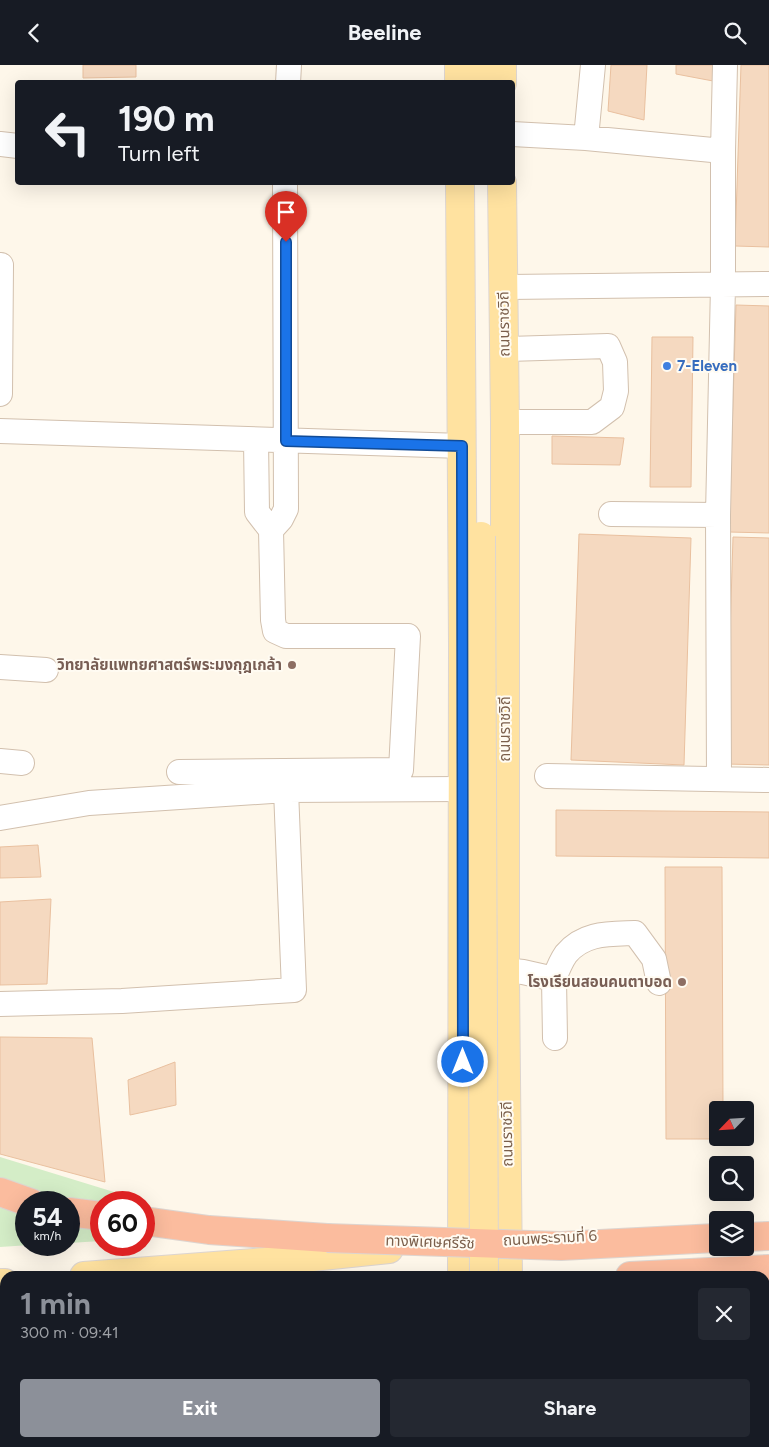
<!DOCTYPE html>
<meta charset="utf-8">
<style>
:root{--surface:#171b24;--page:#242831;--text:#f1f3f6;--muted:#9ea1a6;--accent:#8c9099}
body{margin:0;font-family:Figtree,"Noto Sans Thai",sans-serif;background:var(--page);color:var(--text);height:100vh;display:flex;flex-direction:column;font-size:19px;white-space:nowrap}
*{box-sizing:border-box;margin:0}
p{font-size:16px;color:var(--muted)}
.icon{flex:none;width:28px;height:28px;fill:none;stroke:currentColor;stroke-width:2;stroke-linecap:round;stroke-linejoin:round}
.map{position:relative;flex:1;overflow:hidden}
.side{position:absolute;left:0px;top:1206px;width:770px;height:176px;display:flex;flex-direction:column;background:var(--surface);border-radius:15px 15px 0 0;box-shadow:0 5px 20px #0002}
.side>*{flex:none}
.top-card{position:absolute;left:15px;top:15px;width:500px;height:105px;border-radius:5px;box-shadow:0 5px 20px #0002;background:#171b24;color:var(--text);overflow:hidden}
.needle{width:32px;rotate:245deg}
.fabs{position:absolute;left:709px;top:1036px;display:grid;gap:10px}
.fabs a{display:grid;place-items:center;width:45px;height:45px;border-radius:5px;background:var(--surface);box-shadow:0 5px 20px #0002;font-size:25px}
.speed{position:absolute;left:15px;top:1126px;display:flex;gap:10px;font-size:25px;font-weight:700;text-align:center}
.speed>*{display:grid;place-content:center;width:65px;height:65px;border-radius:50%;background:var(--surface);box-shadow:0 5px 20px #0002;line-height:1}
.speed small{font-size:12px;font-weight:400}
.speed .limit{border:8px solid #d22;background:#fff;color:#111}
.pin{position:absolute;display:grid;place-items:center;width:42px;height:42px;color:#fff;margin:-51px -21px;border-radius:50% 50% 50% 0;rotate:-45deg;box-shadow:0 0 5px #0007}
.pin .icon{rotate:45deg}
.me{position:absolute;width:55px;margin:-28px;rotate:0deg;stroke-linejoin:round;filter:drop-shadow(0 0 4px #0008)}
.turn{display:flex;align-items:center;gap:18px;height:105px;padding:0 20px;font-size:22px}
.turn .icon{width:65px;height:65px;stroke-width:2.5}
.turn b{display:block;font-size:35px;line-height:42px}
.round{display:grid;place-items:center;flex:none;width:52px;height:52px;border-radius:5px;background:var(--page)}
.headline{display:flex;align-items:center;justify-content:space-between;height:85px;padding:0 20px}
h1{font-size:30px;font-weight:700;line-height:38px;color:var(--accent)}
.action{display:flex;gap:10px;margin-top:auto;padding:10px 20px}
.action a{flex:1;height:58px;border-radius:5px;background:var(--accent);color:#fff;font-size:20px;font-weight:700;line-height:58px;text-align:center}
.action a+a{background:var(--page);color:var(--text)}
header{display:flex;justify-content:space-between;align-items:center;height:65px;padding:0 20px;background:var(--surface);font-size:22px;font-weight:700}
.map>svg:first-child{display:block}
.green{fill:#d4edc7}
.building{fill:#f5d9c0;stroke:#e9c09f}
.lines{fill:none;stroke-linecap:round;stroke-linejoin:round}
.minor-casing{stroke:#d2c0ae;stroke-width:26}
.major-casing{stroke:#ddd5d0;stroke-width:30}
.highway-casing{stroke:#ddd5d0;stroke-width:30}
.minor{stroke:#fff;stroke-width:24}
.major{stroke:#ffe2a0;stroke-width:28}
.highway{stroke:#fbbc9e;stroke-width:28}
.major-bridge-casing{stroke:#ddd5d0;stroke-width:30;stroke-linecap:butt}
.highway-bridge-casing{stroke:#ddd5d0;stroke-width:30;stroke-linecap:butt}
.major-bridge{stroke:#ffe2a0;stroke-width:28}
.highway-bridge{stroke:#fbbc9e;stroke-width:28}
.route-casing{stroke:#114b97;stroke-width:12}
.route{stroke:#1a73e8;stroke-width:9}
.shop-dot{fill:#3f7fe0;stroke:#fffbf2;stroke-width:2}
.education-dot{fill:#8d6e63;stroke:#fffbf2;stroke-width:2}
.labels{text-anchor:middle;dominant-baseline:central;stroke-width:4;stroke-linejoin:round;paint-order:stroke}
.street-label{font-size:15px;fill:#7b5f4b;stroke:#fffbf2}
.shop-label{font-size:15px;font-weight:bold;fill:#366cbe;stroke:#fffbf2;text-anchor:start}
.education-label{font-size:15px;font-weight:bold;fill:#785e54;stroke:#fffbf2;text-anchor:end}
</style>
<header><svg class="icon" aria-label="back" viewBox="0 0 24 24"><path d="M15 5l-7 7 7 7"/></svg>Beeline<svg class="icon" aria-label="search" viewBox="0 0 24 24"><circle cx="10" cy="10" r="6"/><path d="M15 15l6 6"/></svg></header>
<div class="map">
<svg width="769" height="1382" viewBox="0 0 769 1382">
<rect width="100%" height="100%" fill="#fef7ea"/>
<path class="green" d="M0,1092l114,35 27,10 -40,1v38l-32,2v-40h-43v42h4l-30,2z"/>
<path class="building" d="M83,0h53v12l-53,1z
M611,0h36l-3,55 -36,-9z
M676,0h38l-1,16 -37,-7z
M741,0h28v182l-34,-1z
M736,240l33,1v227l-40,-1z
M652,272h41l-2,150h-41z
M552,371l72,2 -4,27 -68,-1z
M579,469l112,4 -7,227 -113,-5z
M733,472l36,1v227l-43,-1z
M556,745l213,2v46l-213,-2z
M38,780l3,32 -41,1v-31z
M665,802h57l1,243h-5v27h5v2h-57z
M51,834l-4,85 -47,1v-83z
M0,972l92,1 13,144 -105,-28z
M175,997l1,43 -46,10 -2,-35z
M769,1270v112h-225v-4h221v-107z"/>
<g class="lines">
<g class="minor-casing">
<path id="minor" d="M288,18l1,-18
M512,69l74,4 137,13v134l-5,230 1,264
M586,73l7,-73
M0,79l18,2
M723,86l2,-86
M504,222l265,-3
M504,284l104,-3 7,16 1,29 -4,16 -20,15h-87
M0,329l1,-129
M0,366l462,15
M256,375l1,72 14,18 10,-11 5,-10 -1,-326
M611,449l107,1
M0,602l46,3
M0,696l22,2
M179,707l222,-2 7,-134h-122l-11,-5 -2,-11 -2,-90
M547,711l222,4
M0,753l89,-15 197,-13 175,-1
M505,905l18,2 31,7c3,-8 7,-18 12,-25 18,-22 44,-20 69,-21l19,26 5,24
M554,914l1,59
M0,939l122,-3 172,-11 -8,-200
M765,1262h4
M541,1378l1,4
M388,1382v-4"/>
</g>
<g class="major-casing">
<path id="major" d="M459,0v18
M480,18v-18
M502,18v-18
M460,118l3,462 -1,631
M502,118l3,239v557l3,297
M84,1211l181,-14 124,-13
M0,1218h5
M765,1227h4
M0,1262h5
M462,1378v4
M485,1378v4
M509,1378v4"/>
</g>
<g class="highway-casing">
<path id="highway" d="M0,1127l31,11
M69,1147l32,4
M144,1156l65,9 118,8
M745,1172l24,-1
M630,1211l139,-7
M0,1243l5,-1"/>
</g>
<use href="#minor" class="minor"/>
<use href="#major" class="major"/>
<use href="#highway" class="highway"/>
<g class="major-bridge-casing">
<path id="major-bridge" d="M481,471l3,740"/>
</g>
<g class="highway-bridge-casing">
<path id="highway-bridge" d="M327,1173l234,8 155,-8"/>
</g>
<use href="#major-bridge" class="major-bridge"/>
<use href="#highway-bridge" class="highway-bridge"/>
</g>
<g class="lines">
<g class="route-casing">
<path id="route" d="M286,177v199l176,5 1,616"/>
</g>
<use href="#route" class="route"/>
</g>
<circle class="shop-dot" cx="667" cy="301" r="5"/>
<g class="education-dot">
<circle cx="292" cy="600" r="5"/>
<circle cx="682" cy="917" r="5"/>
</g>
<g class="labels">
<g class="street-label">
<text transform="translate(504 259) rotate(-91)">ถนนราชวิถี</text>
<text transform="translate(505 664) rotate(-90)">ถนนราชวิถี</text>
<text transform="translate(507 1069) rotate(-91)">ถนนราชวิถี</text>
<text transform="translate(550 1173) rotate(-3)">ถนนพระรามที่ 6</text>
<text transform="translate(430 1177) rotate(2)">ทางพิเศษศรีรัช</text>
</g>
<g class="shop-label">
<text x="677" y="301">7-Eleven</text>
</g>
<g class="education-label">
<text x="282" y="600">วิทยาลัยแพทยศาสตร์พระมงกุฎเกล้า</text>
<text x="672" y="917">โรงเรียนสอนคนตาบอด</text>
</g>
</g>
</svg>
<div class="fabs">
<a><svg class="needle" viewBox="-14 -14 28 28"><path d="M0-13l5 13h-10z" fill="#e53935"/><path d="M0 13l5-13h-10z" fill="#9ea1a6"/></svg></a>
<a><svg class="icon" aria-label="search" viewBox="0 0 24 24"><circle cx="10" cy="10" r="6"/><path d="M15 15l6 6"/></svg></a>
<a><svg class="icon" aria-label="layers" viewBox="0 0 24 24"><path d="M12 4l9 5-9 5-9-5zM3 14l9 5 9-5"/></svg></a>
</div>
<div class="speed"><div>54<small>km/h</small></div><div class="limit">60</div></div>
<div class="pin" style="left:286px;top:177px;background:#d93025"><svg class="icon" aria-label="arrive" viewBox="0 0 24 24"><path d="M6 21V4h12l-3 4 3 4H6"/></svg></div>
<svg class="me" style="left:463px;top:997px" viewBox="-20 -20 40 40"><circle r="17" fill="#1a73e8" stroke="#fff" stroke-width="3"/><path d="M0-11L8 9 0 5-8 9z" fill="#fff"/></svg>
<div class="top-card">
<div class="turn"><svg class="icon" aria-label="left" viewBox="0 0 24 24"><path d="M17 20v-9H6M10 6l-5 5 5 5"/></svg><div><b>190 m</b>Turn left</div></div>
</div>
<section class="side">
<div class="headline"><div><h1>1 min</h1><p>300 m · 09:41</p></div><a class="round"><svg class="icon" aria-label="close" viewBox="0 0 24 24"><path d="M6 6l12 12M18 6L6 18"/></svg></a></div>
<div class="action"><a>Exit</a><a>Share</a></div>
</section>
</div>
